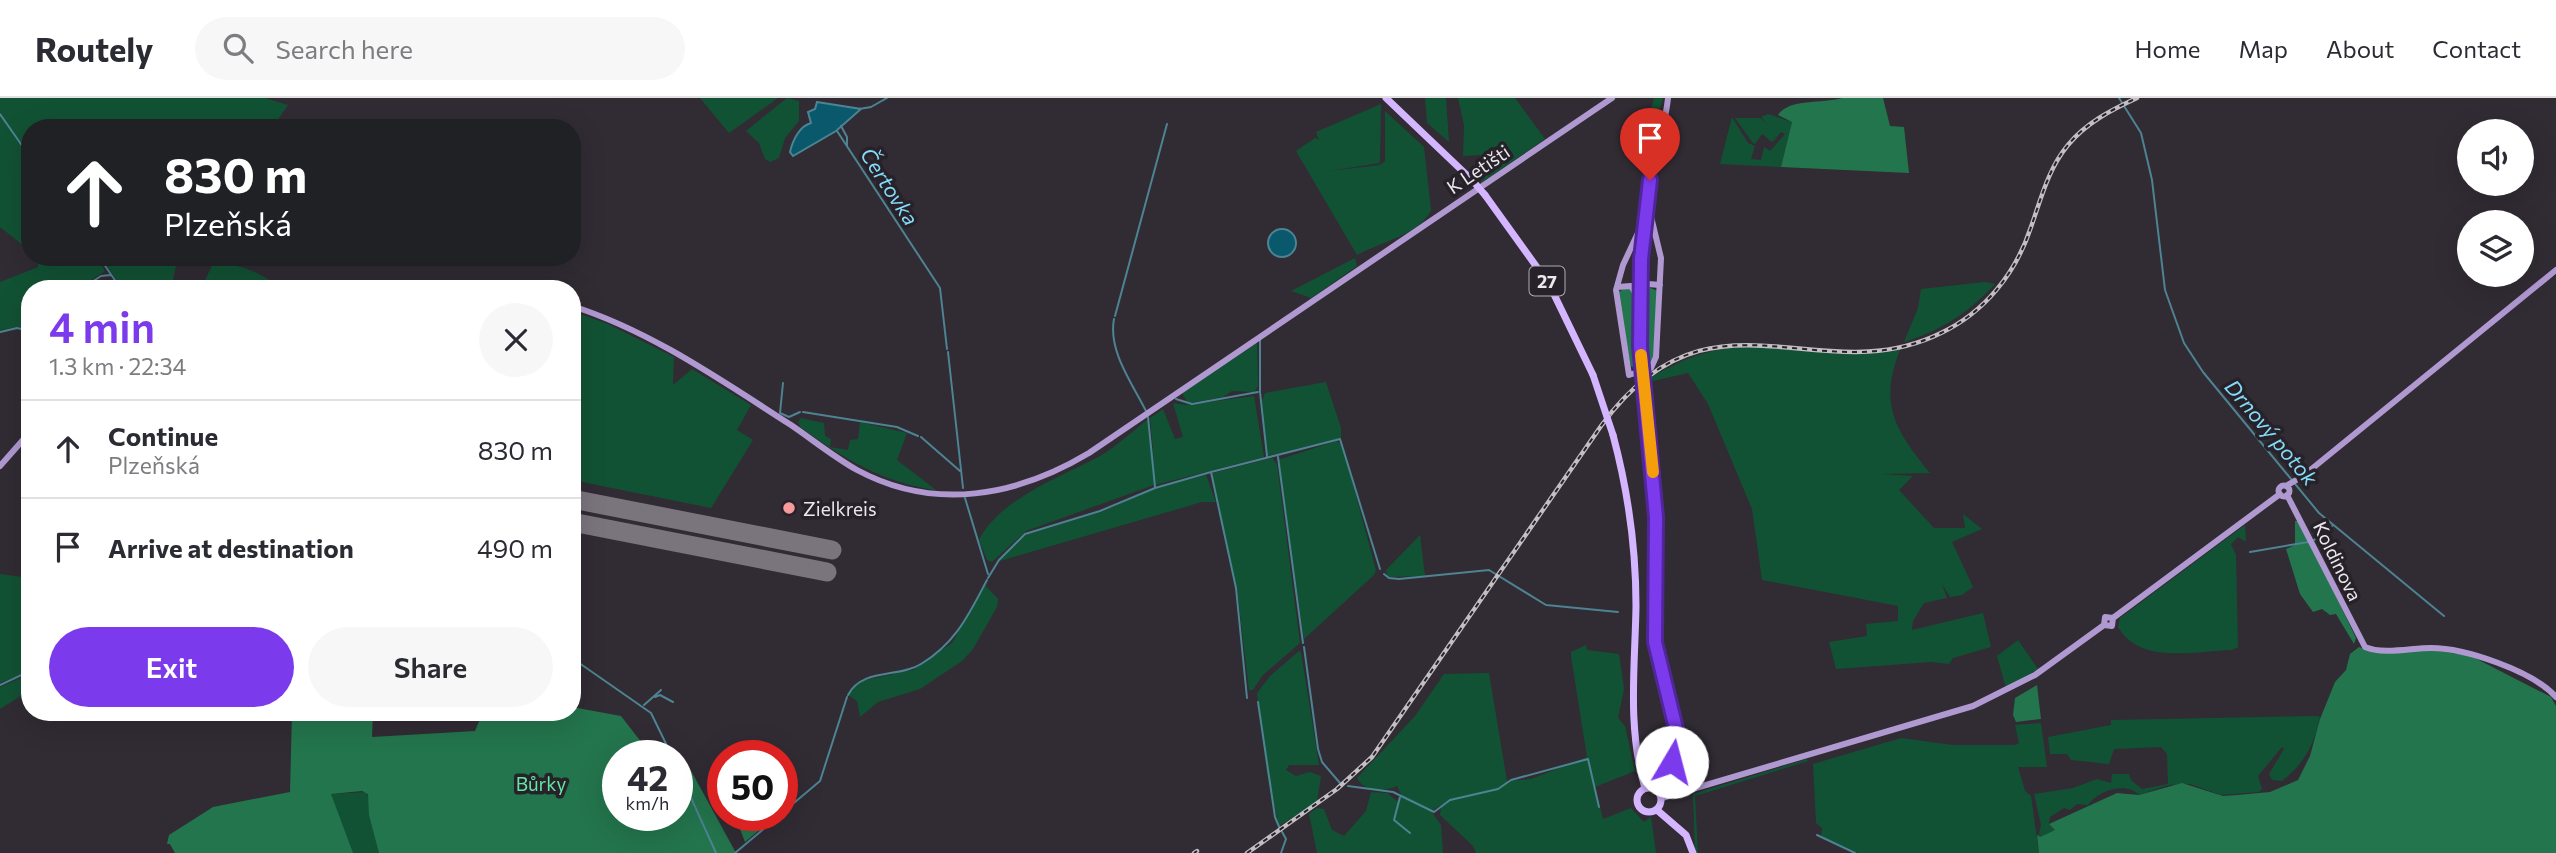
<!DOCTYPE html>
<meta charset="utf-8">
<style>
:root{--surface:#fff;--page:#f7f7f7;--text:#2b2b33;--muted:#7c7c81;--line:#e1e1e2;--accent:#7c3aed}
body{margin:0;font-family:Commissioner,sans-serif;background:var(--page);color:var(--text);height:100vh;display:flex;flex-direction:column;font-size:26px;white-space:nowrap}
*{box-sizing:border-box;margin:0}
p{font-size:23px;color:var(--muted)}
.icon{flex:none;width:38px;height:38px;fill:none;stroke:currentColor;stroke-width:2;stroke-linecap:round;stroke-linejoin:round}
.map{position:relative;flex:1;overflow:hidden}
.side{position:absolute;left:21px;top:182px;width:560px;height:441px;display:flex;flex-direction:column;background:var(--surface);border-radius:28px;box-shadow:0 7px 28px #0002}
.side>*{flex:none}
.hud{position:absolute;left:21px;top:21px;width:560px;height:147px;border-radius:28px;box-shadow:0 7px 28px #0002;background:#202124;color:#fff;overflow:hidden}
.buttons{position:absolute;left:2457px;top:21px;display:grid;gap:14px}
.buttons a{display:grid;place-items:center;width:77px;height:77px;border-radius:50%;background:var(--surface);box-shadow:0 7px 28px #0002;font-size:35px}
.speed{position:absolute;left:602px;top:642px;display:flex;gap:14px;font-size:35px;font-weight:700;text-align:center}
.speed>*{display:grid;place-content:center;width:91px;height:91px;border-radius:50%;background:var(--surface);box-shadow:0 7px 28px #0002;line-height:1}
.speed small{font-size:18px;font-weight:400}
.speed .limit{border:10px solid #d22;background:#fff;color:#111}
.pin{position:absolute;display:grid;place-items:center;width:60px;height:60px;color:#fff;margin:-72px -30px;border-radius:50% 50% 50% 0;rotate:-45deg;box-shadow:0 0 7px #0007}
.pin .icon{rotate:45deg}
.me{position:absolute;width:77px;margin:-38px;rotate:8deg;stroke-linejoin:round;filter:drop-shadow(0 0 5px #0008)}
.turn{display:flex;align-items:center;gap:24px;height:147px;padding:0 28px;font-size:32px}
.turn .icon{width:91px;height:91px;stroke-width:2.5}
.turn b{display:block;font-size:49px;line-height:60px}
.round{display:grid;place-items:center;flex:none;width:74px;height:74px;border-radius:37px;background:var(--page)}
.overview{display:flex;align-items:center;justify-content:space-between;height:119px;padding:0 28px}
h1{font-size:42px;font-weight:600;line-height:52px;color:var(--accent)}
.primary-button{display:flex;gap:14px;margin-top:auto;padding:14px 28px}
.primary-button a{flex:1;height:80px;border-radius:42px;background:var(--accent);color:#fff;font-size:28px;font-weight:600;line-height:80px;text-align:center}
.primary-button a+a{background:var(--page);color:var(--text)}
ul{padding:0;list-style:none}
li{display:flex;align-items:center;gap:21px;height:98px;padding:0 28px;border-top:2px solid var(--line)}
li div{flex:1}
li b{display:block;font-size:26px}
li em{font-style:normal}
header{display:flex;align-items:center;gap:42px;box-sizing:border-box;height:98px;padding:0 35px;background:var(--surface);border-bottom:2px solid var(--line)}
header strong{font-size:33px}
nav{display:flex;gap:38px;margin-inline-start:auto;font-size:24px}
.search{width:490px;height:63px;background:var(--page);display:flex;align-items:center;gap:18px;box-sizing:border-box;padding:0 24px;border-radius:38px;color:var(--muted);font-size:26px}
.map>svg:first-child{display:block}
.green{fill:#125234}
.forest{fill:#23754d}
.water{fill:#09586c;stroke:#4d8392;stroke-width:2}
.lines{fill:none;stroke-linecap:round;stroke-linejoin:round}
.stream{stroke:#4d8392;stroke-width:2}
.runway{stroke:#7a747c;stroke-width:19}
.secondary{stroke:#b098d1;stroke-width:6}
.primary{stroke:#d4b5ff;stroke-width:7}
.rail-casing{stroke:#c3bec4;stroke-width:4.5}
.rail{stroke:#272229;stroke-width:2;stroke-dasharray:5;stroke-linecap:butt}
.secondary-bridge{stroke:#b098d1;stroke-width:6}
.primary-bridge{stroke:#d4b5ff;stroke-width:7}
.route-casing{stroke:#51269a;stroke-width:18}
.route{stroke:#7c3aed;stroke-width:12}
.slow{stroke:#f59e0b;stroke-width:12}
.poi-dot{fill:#f59b9c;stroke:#272229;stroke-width:2.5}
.labels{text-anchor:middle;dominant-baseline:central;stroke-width:7;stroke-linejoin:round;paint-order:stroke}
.shield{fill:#272229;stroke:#b0acb2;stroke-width:2}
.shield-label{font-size:18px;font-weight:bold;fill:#ebe7ec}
.street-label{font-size:19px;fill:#ebe7ec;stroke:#272229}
.poi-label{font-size:19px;fill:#ebe7ec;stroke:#272229;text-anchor:start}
.park-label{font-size:19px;fill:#60e9a3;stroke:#272229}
.water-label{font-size:21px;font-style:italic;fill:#84dcf8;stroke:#272229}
</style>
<header>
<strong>Routely</strong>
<div class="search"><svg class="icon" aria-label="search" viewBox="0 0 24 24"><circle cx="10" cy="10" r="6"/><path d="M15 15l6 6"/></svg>Search here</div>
<nav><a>Home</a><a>Map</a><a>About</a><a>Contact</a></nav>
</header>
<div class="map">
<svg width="2556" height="755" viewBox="0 0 2556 755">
<rect width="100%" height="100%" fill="#312b33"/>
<path class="green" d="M0,0h265l23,7 -16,23h-242v27l-4,-3 4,5v94l-30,-24v-113l10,13 -10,-15z
M700,0h78l-49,35z
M787,0l12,3v20l-14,17 -6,20 -9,4 -5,-3 -6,-16 -13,-12z
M1425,0h21l3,44 -22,-19z
M1458,0h57l30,41 -64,44v-14l6,-4 -7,-10 -17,1 1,-31z
M1654,0h9l-12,41 -7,3 -12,-19 11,-8 6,1z
M1381,6l-1,59 -51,8 51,-6 5,-4v-50l39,36 7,63c-11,25 -51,32 -74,45l-61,-104 19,-13 4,2 -3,-8z
M1768,16l24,8 -11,45 -61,-3 12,-47 16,26 7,3 -4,13 10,1 3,-13 6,4 15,-17 -4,-2 -4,5h-4l4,1 -5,4 -10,-8 -7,10 -3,-2 -17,-24h25l7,6 -6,-7z
M38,159h59l8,14 -28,18h-47v40l-13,-2 -17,3v-48l38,-15z
M101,159h77l-7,32h-48z
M1355,160l2,8 -46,32 -20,-7z
M214,163c21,3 51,11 65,28h-78z
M1985,184l10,2c-25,28 -55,47 -91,58l14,-34 3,-19z
M575,214l33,12 66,33 -1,28 19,-16 59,36 -14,25 16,10 -42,68 -139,-28v-149z
M1257,245l1,43 -4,6 -22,-1 -9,6 -35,6 -6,-10z
M1759,248l105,8 36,-4c-22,55 -4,81 30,123l-48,1 31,2 -14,14 35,38h31l-2,-14 19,15 -30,13 21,45 -11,8 -12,2 -8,-13 5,14 -23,5 -11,18 -1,9 71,-17 8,34 -38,11 -4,6 -18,-2 -95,7 -7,-27 38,-6 -1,-12 32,-3v-15l-136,-26 -10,-71 -44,-105 -20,-31 -35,8 -2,-3c34,-22 68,-32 108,-32z
M1326,284l15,46v10l-74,18 -5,-55 3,-8z
M1254,298l10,61 -109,28 -2,-20 1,20 -128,46 -34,31 -5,-2 -8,-20c20,-41 84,-64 121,-84 17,-10 33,-25 48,-37l6,42 -4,-43 13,-9 12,30 8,-2 -10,-34 14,2z
M801,320l23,5 1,13 6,3 -1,8 18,3 2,-10 8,-1 2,-17 47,11 -10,27 39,30c-53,-7 -93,-32 -136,-63l-2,-5z
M1336,343l6,3 34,126 -2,5 -70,64 -26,-179z
M1272,360l5,6 23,179 -38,33 -9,14h-4l-12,-102 -26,-112 2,-3z
M1206,377l10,27h-14l-202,59 22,-25 82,-25 51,-23z
M2245,427l1,17 -8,-5 -7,7 5,11 2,92 -6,3c-38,1 -92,15 -114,-23l2,-9z
M1420,437l5,41 -37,1 -2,-7z
M0,476l30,4v93l-30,12z
M985,487l13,14 -1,8 -24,42 -11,12 -42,28 -42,13 -18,15 -3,-16 -9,-6 13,-14 52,-11 39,-27z
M2018,542l20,29 -32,19 -9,-32z
M1586,547l1,5 32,4 5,35 -6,29 7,8 10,45 -40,16 8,32 28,-11 13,14 7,-5 5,36h-180l-3,-7 -33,-31 1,-8 9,-7 -19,11 10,14 2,28h-126l-8,-39 8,-6 7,1 8,21 12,6 22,-25 5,-19 16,1 10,8 5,-5 -5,-10c-13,6 -33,6 -40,-8l58,-62 29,-42 45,-1 18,108 24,-2 56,-22 -16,-101v-4z
M1299,553l2,1 18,113h-30l-3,5 10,6 14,-4 11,4 -4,26 -38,24 -12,-52 -10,-81 14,-18z
M30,576v16l-30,19v-22z
M2317,618l3,1c-5,27 -17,48 -38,64l-10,-1 -3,-6 15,-25 -2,-2 -24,29 4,13 -3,3 -38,3 -31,-11 -22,1 -29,10c-13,-14 -42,-4 -51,10l-11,-1 -7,6 -6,-2 -14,9 -1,7 6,6 -17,8 3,-13 -7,-31 39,-6 24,-9 14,4 1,-9h17l2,6 11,9 26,-5 -1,-30 -6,-7 -47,2 -5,15 -38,-4 -4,-6h-17l-2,-17 63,-12v-5z
M2041,625l6,44h-29l7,24 6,5 8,57h-181l-37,-16 1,-9 -6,-5 -3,-59 88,-26 52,7h62l4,-2 -4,-18z
M1807,661l1,2 -113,35 3,57h-3l-2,-59z
M367,694l12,61h-32h5l-22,-59z"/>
<path class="forest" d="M1842,0h41l7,28 14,1 5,46 -128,-6 11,-45 -14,-7c11,-17 44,-11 64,-17z
M1626,189l8,3 5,82 -8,-6 -12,-58v-16z
M1648,189l10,4 -5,71 -8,7 -1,-76z
M2295,423h5l56,117 -2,6 -18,-30 -6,1 -8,-6 -9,3 -13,-18 -14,-45 9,-4z
M2359,549l16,6 57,-3 39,6 80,41 5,9v147h-517l-2,-18 3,2 15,-7 -6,-6 68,-31 22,2 43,-12 41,13 14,-1 33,-3 28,-12 12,-24 10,-37 15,-37 11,-12 4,-16z
M2037,587l4,34 -25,3 -3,-7 2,-17z
M572,609l49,9 31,40h-34v60h59l-1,-62 13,13 47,86h-357l-10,-38 -1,-21 -6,-3 -31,3 22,59h-178l-5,-9h-3l2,-9 44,-28 77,-15 2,-80h81l-1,25 103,-6 8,-19h89z
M735,718h27l2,10 -19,16z"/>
<path class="water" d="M817,4l44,7 -25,22 -43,25 -3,-4c3,-13 10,-26 21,-29l-3,-11 7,-3z
M1268 145a14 14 0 1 1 28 0a14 14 0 1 1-28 0Z"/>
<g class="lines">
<path class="stream" d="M2119,0l22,35 11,47 13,110 19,53 19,29 116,141 125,103
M859,11l12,-2 16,-9
M0,16l30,43
M841,28l6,11v9
M837,33l103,157 7,61
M99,159l22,32
M81,191l20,-13 10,-1
M1115,218l52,-192
M1114,221c-6,32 18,64 32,92
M0,234l17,-4 13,3
M1260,242v52l7,64
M948,254l15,136
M783,285l-3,30 9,4 11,-5
M1176,301l16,5 66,-12
M803,314l94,15 21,9
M1148,319l7,70
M921,339l39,34
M1278,359l25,186
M1211,374l129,-33 40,130
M965,400l23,76
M2314,442l18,-14
M2250,454l58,-10
M1384,476l5,4 10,1 90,-9 57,35 72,7
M988,480l11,-18 26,-26 75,-23 55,-23 56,-16 25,116 11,110
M1304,549l14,102 4,13 18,21
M572,560l79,55 21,43
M0,587l30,-14
M848,597c14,-27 51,-17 73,-31 35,-21 48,-50 66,-84
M655,599l5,-2 13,7
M1258,604l17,115 5,12
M644,607l17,-15
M677,669l39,86
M1348,688l45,6 41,20 16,-12 48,-11 13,-9 77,-21 11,48
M1400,699l-6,23 16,13
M782,715l38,-32 27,-84
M1817,737l38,18
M735,755l44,-37
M1281,755l5,-14 -5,-9"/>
<path class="runway" d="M572,401l260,51
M572,424l255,50"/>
<path class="secondary" d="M1644,122l-21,45 -7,25 13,85 22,-7 5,-11 5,-99 -14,-58
M1617,189l14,-1 6,10
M1641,197l7,-11 12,1
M572,208c79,25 150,75 219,119 22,15 43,32 66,45 78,42 160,26 232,-17l523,-355
M1641,265c-3,-59 -2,-117 8,-176 5,-30 16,-59 19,-89
M1645,298l11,121 -1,125 23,95 -5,22 -17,30
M0,368l30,-34
M2278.5 393a5.5 5.5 0 1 1 11 0a5.5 5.5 0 1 1-11 0Z
M2286,388l17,-10 253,-206
M2287,397l78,152c19,8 46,1 66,1 34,0 102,23 125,49
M2113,520l-1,8 -8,-1 1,-8 8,1 167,-124
M1662,700l311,-92 62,-31 69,-50"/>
<path class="primary" d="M1386,0l86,82
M1485,97l64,89 44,91
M1613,337c15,56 23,113 23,171 -1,62 -9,121 9,182
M1637 702a12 12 0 1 1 24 0a12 12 0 1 1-24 0Z
M1657,712l29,25 7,18"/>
<g class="rail-casing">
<path id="rail" d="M1194,755l3,-2
M1247,755l90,-64 35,-32 229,-331c110,-151 216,-32 340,-93 44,-21 75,-60 90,-106 10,-28 17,-58 37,-82 18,-22 43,-35 69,-47"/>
</g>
<use href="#rail" class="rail"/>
<path class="secondary-bridge" d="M1641,265l4,33"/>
<path class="primary-bridge" d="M1472,82l13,15
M1593,277l20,60"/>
</g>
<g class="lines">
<g class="route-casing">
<path id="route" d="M1650,82l-9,79 -1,87 16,171 -1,125 23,95 -6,25"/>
</g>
<use href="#route" class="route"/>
<path class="slow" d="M1641,257l12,117"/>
</g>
<circle class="poi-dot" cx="789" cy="410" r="7"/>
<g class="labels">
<rect class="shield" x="1529.5" y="168.5" width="35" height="29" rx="5"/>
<g class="shield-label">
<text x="1547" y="183">27</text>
</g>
<g class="street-label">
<text transform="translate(1478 71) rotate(-34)">K Letišti</text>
<text transform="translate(2338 463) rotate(64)">Koldinova</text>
</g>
<g class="poi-label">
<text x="803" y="410">Zielkreis</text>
</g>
<g class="park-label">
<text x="541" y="685">Bůrky</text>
</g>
<g class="water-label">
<text transform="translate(890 88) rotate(57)">Čertovka</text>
<text transform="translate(2272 334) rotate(50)">Drnový potok</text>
</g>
</g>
</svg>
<div class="buttons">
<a><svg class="icon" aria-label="sound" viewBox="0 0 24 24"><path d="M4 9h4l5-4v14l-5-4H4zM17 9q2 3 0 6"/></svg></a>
<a><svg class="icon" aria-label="layers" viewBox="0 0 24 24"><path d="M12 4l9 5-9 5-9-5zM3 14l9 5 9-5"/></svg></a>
</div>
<div class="speed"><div>42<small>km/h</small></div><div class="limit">50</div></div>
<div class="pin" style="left:1650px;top:82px;background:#d93025"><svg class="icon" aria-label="arrive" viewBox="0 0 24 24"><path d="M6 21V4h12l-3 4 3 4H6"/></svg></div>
<svg class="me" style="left:1672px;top:664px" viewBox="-20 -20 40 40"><circle r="19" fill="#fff"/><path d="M0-13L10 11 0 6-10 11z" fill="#7c3aed"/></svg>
<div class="hud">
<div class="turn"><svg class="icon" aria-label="ahead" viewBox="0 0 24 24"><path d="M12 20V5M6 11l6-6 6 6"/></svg><div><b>830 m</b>Plzeňská</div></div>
</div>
<section class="side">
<div class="overview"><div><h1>4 min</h1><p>1.3 km · 22:34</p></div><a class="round"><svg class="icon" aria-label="close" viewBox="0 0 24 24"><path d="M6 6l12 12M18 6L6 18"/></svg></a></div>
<ul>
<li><svg class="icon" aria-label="ahead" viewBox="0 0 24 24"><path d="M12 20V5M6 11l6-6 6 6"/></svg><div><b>Continue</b><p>Plzeňská</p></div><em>830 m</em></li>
<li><svg class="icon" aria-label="arrive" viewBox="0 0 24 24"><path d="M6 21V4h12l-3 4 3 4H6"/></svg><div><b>Arrive at destination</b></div><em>490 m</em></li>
</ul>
<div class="primary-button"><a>Exit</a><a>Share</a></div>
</section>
</div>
